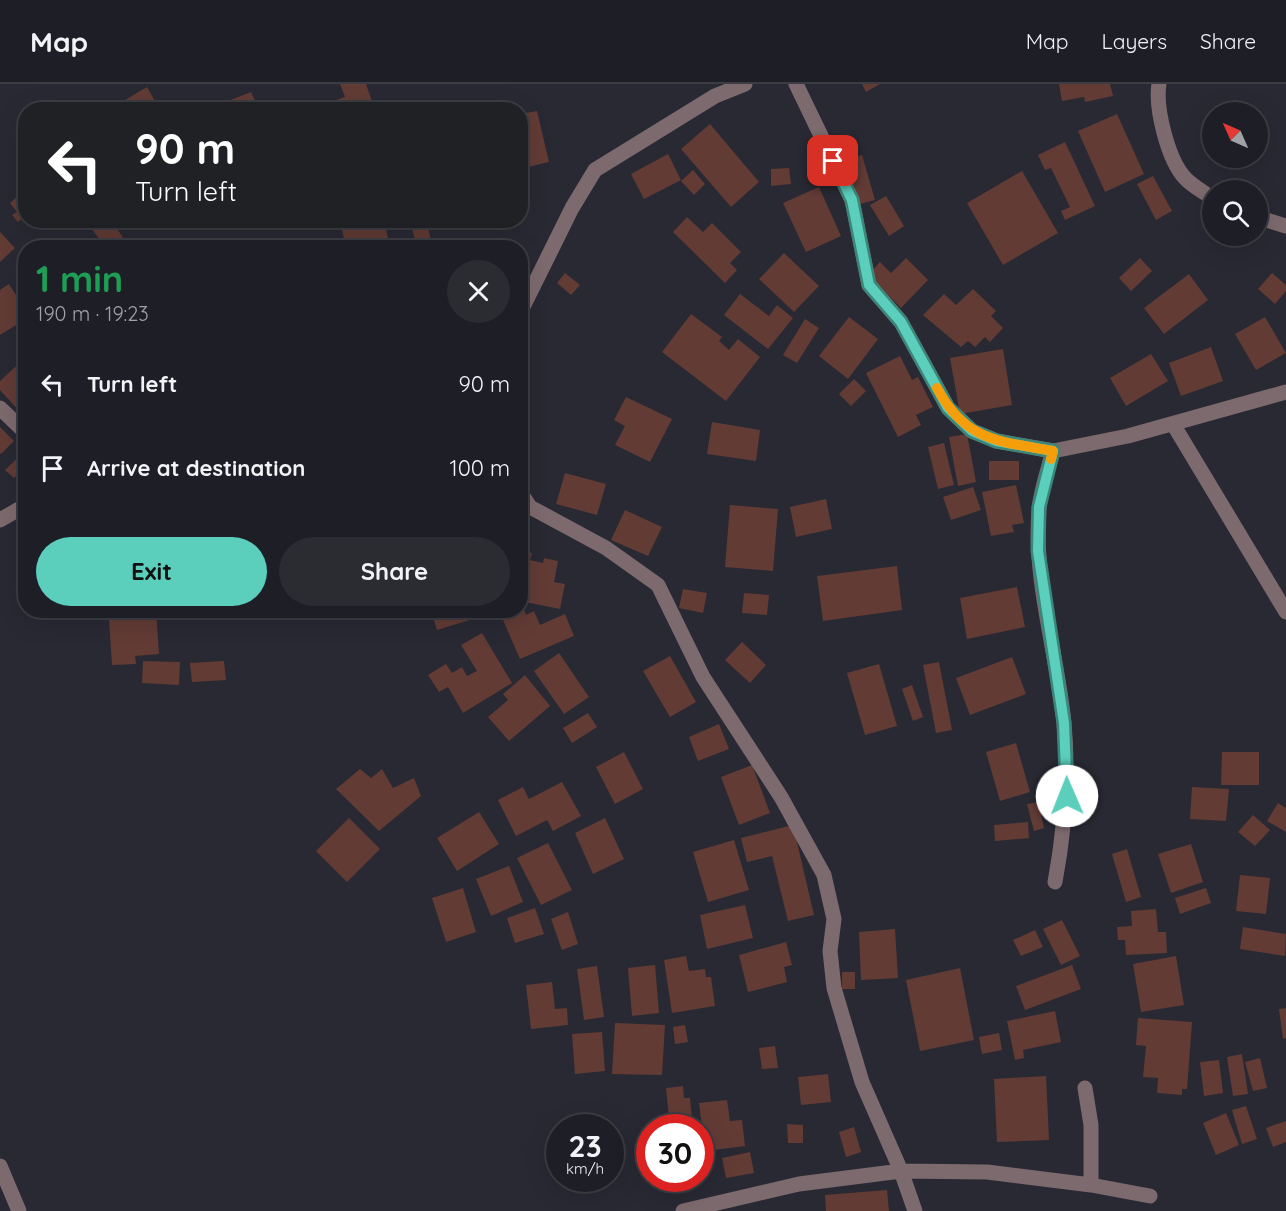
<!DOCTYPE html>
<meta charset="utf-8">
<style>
:root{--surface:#1e1f26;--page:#2b2c32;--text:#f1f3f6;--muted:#a1a2a7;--line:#3c3d43;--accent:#5bcebc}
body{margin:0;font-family:Quicksand,sans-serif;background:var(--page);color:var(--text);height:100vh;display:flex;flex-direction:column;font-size:22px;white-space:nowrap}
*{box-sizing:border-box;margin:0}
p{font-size:20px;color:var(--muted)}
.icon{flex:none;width:33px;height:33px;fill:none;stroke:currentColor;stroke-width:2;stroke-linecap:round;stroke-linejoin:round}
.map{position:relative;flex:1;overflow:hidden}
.drawer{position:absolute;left:18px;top:156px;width:510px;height:378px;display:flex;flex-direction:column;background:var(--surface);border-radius:24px;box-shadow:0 6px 24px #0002,0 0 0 2px var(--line)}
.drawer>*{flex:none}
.top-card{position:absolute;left:18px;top:18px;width:510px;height:126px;border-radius:24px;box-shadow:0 6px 24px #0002,0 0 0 2px var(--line);background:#202124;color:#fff;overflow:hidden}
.needle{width:39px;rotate:315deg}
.buttons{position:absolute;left:1202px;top:18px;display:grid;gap:12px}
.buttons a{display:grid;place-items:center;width:66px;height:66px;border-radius:50%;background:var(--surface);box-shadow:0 6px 24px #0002,0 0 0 2px var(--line);font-size:30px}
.speed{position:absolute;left:546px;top:1030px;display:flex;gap:12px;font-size:30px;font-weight:700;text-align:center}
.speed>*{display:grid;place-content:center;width:78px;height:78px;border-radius:50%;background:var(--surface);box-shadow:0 6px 24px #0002,0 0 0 2px var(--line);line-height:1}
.speed small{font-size:15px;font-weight:400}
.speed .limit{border:9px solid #d22;background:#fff;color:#111}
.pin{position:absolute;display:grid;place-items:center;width:51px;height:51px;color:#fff;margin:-26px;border-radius:12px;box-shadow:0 3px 9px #0006}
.me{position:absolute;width:66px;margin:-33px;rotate:359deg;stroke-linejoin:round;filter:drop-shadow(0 0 4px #0008)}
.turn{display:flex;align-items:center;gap:21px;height:126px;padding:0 18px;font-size:27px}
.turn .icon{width:78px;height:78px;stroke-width:2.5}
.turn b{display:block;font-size:42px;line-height:51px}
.round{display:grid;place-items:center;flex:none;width:63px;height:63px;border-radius:32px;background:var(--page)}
.summary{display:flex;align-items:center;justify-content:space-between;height:102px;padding:0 18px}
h1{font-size:36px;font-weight:700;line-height:45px;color:#1e9e55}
.cta{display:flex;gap:12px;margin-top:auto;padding:12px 18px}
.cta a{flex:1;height:69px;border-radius:36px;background:var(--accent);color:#111;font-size:24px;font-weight:700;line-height:69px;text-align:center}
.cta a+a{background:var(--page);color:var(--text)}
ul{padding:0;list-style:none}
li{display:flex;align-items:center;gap:18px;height:84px;padding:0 18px}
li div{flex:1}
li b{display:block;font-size:22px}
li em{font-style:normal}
header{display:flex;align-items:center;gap:36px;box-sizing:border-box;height:84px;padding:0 30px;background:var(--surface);border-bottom:2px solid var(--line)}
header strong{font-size:28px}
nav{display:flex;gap:33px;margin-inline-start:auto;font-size:21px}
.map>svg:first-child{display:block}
.building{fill:#623b35}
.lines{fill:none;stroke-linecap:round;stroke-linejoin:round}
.minor{stroke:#7d6a6e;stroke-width:15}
.route-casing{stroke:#3b867a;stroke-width:15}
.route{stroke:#5bcebc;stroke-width:10}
.slow{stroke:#f59e0b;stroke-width:10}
</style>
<header>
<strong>Map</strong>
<nav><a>Map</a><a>Layers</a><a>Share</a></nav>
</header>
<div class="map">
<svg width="1286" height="1127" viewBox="0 0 1286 1127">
<rect width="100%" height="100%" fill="#282933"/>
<path class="building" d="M340,0h26l9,26h-45l-2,-7 17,-6z
M862,0h18l-14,8z
M1059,0h51l3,12 -28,6 -1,-5 -22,4z
M147,3l13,23h-43l-2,-4z
M251,8l8,18h-34l-2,-7z
M469,18l3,8h-22v-1z
M537,27l12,51 -29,7v-55z
M1117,30l27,60 -39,18 -27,-61z
M710,40l49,58 -28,25 -50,-58z
M1065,58l30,64 -30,14 -4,-9 9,-4 -19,-39 -6,2 -7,-15z
M668,70l13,26 -37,19 -13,-25z
M862,71l13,45 -19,5 -13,-45z
M789,84l2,16 -20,2v-17z
M693,86l12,14 -11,11 -13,-14z
M1022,87l36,62 -55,32 -36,-62z
M1153,92l19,35 -16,9 -19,-36z
M819,103l22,49 -35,16 -23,-49z
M18,112l8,9v17l-4,-4 -4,4 -6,-7 5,-3 -7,-9z
M886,112l18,30 -15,10 -19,-31z
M687,133l16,15 9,-9 29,29 -11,11 7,7 -12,13 -52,-51z
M94,136h16l13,17 -17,11 -17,-23z
M340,136h44l6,28h-44z
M410,136h16l7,28h-16z
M0,148l15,16 -15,14z
M331,155l2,9h-18l-1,-6z
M784,169l35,33 -25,26 -35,-33z
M906,174l22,22 -27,28 -33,-33 12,-13 11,11z
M1140,174l12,13 -21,20 -12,-13z
M565,189l15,12 -9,10 -14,-12z
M1272,189l14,12v6l-11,13 -17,-15z
M1189,190l19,26 -44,34 -20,-26z
M9,200l17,27v8l-26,16v-45z
M973,205l23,22 -5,5 12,12 -13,14 -5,-5 -10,10 -7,-6 -7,6 -38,-32 21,-21 12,11z
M740,210l29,22 8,-11 16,13 -25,31 -44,-34z
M691,230l31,23 -3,4 10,9 9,-11 22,18 -34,44 -64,-49z
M849,233l29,22 -30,40 -29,-23z
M1265,233l21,36 -30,17 -21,-36z
M805,235l14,9 -22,35 -14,-8z
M1211,263l12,34 -42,15 -12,-33z
M1003,265l9,56 -52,9 -10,-56z
M1151,270l17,27 -42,25 -16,-28z
M900,272l12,24 6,-3 15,30 -17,8 5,10 -23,12 -32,-64z
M26,273v52l-5,4 -21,-23v-9z
M854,295l12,12 -15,15 -12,-12z
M626,313l46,22 -22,43 -35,-17 10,-19 -11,-6z
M712,338l48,8 -4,31 -49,-7z
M0,343l14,14 -13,13 -1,-1z
M967,350l9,48 -18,4 -9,-49z
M944,359l10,42 -16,4 -10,-42z
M26,366v17l-12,11 -9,-8z
M989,377h30v19h-30z
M565,389l41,11 -9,31 -41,-11z
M1016,401l8,38 -12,2 2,7 -23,4 -9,-44z
M973,403l8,23 -30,10 -8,-23z
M826,415l6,30 -36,8 -6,-30z
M730,421l48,4 -5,62 -48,-4z
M625,426l37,17 -14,29 -37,-16z
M520,467l12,2 -2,7 13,3 1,-5 14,3 -4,21 11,2 -5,25 -40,-8z
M897,482l5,44 -79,11 -6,-45z
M1017,503l8,40 -58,12 -7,-41z
M683,505l24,4 -4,20 -24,-5z
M744,509l25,2 -2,20 -25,-2z
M521,518l5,13 8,-4 6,14 25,-11 9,22 -54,23 -20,-46 20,-3z
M124,526h32l3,44 -24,2 1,8 -24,1 -3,-46 15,-2z
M168,526h13l-11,6z
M431,526h43l2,8 -39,12z
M482,549l30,50 -49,30 -15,-26 -9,5 -11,-17 18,-11 6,9 10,-6 5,9 10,-5 -16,-26z
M742,558l24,23 -16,18 -25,-23z
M559,569l30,44 -25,17 -30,-43z
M670,572l26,46 -26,15 -27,-46z
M1012,573l14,37 -56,21 -14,-37z
M143,577l37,1 -1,23 -37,-2z
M224,577l2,19 -34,2 -2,-19z
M939,578l13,68 -16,3 -13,-68z
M879,580l18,62 -32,9 -18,-62z
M525,591l25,31 -41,35 -21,-24 20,-17 -5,-6z
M912,601l11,32 -10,4 -11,-32z
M588,629l9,14 -25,16 -9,-15z
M719,640l10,25 -31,12 -9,-24z
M1016,659l14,49 -30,9 -14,-49z
M624,668l19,37 -28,15 -19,-37z
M1222,668h37v33h-38z
M752,681l18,48 -31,12 -18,-48z
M360,685l11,9 11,-9 11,19 21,-10 7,18 -42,35 -43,-42z
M562,698l19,34 -28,15 -6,-11 -31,16 -18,-36 25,-13 6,12z
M1192,703l37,2 -3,32 -36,-2z
M1038,718l6,26 -10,3 -7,-27z
M1278,719l8,5v24l-19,-11z
M479,728l20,32 -42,27 -20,-33z
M1253,731l17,15 -15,16 -17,-14z
M349,734l31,31 -33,33 -31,-31z
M605,734l19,41 -31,15 -18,-41z
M1028,738l1,16 -34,3 -1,-16z
M793,741l21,90 -26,6 -16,-65 -25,6 -6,-24z
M734,756l15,50 -41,12 -15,-50z
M548,759l24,47 -31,15 -24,-47z
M1191,760l12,38 -32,11 -13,-39z
M1127,765l14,48 -15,5 -14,-48z
M509,782l14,36 -32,14 -15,-37z
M1240,791l30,3 -4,36 -30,-3z
M463,804l13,44 -30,10 -14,-44z
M1206,804l5,15 -31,11 -5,-16z
M745,821l8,33 -46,11 -7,-34z
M535,824l9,26 -29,9 -8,-25z
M1156,825l2,23h8l1,21 -41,2 -1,-15h-7l-1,-13 15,-1 -1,-15z
M568,828l10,32 -16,6 -11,-31z
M1062,836l18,36 -19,9 -18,-36z
M1243,843l43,7 -1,22 -45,-7z
M895,845l3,49 -37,2 -2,-48z
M1035,846l8,17 -22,9 -8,-16z
M786,858l6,23 -8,2 3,15 -39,10 -9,-37z
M686,872l3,15 16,-2 1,8h5l4,29 -43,7 -8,-53z
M1176,872l8,49 -43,7 -8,-48z
M655,881l4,48 -27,3 -4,-48z
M1072,881l9,24 -56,21 -9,-24z
M597,882l7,51 -20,3 -7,-51z
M960,884l14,72 -54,11 -14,-71z
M842,888h13v17h-13z
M552,898l3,27 12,-1 1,17 -37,4 -5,-44z
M1286,924v30l-3,1 -4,-30z
M1055,927l6,31 -38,8 1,8 -9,2 -8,-39z
M1138,934l54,4 -5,67h-5v6l-25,-2 1,-15 -15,-1 3,-31 -10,-1z
M615,939l50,2 -3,50 -50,-1z
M685,941l3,17 -13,2 -2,-17z
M602,948l3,39 -30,3 -3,-40z
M999,949l3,17 -20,4 -3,-17z
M775,962l3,22 -16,1 -3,-21z
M1242,970l6,40 -15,2 -6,-39z
M1260,974l7,30 -14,3 -8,-29z
M1219,976l4,33 -19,3 -4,-34z
M828,990l3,28 -30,3 -3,-28z
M1046,992l3,64 -52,2 -3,-63z
M683,1002l1,12h6l2,20 -6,1 1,9h-17l-4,-40z
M727,1016l3,21 12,-1 3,26 -40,5 -6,-48z
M1246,1022l11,33 -15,5 -10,-34z
M1226,1029l13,32 -23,10 -13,-32z
M1286,1037v21l-13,5 -7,-19z
M787,1040l16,1v18h-15z
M854,1043l7,25 -15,5 -7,-25z
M750,1068l4,21 -28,5 -4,-20z
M887,1106l2,21h-63l-1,-16z"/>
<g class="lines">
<path class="minor" d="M796,0l56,116 17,85 32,37 47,86 24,23 25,10 56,10 75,-15 158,-44
M1159,0c-4,24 9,76 26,94 7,8 19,14 27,20
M1257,133l29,9
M520,229l52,-105 23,-38 120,-74 30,-12
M0,324l26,25
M1173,340l113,188
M1053,367c-5,19 -12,39 -14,58 -6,72 18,142 25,214 5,54 1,105 -9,159
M520,408l10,15 76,41 52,37 45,92 78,120 43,78 10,44 -4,32 4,37 28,94 39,89 14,40
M0,436l26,-15
M1085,1004l6,37v60
M0,1082l19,45
M683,1127l116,-27 102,-13 86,1 104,13 59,11"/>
</g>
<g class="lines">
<g class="route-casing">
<path id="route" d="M833,77l19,39 17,85 32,37 47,86 24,23 24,10 57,10 -14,56 -1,44 26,172 3,73"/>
</g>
<use href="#route" class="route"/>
<path class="slow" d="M937,304c29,54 62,53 116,63l-2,8"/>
</g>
</svg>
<div class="buttons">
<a><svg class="needle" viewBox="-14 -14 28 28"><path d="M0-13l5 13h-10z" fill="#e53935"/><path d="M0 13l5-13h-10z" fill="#a1a2a7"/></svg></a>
<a><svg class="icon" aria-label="search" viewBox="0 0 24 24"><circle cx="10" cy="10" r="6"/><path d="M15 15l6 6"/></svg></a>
</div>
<div class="speed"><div>23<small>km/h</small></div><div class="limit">30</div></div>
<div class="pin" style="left:833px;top:77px;background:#d93025"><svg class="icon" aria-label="arrive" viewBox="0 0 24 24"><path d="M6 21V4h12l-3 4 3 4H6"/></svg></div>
<svg class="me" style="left:1067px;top:712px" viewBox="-20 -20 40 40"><circle r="19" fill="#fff"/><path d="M0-13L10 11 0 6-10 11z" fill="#5bcebc"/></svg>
<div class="top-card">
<div class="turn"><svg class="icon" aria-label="left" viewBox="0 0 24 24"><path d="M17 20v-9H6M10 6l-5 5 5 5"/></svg><div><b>90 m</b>Turn left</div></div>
</div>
<section class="drawer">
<div class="summary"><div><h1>1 min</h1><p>190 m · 19:23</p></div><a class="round"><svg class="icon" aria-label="close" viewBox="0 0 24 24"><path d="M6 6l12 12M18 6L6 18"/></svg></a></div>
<ul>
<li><svg class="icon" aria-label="left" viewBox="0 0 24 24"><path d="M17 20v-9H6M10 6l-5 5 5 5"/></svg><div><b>Turn left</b></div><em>90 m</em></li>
<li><svg class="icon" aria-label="arrive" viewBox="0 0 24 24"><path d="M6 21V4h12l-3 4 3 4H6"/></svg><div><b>Arrive at destination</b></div><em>100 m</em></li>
</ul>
<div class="cta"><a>Exit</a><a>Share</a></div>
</section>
</div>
